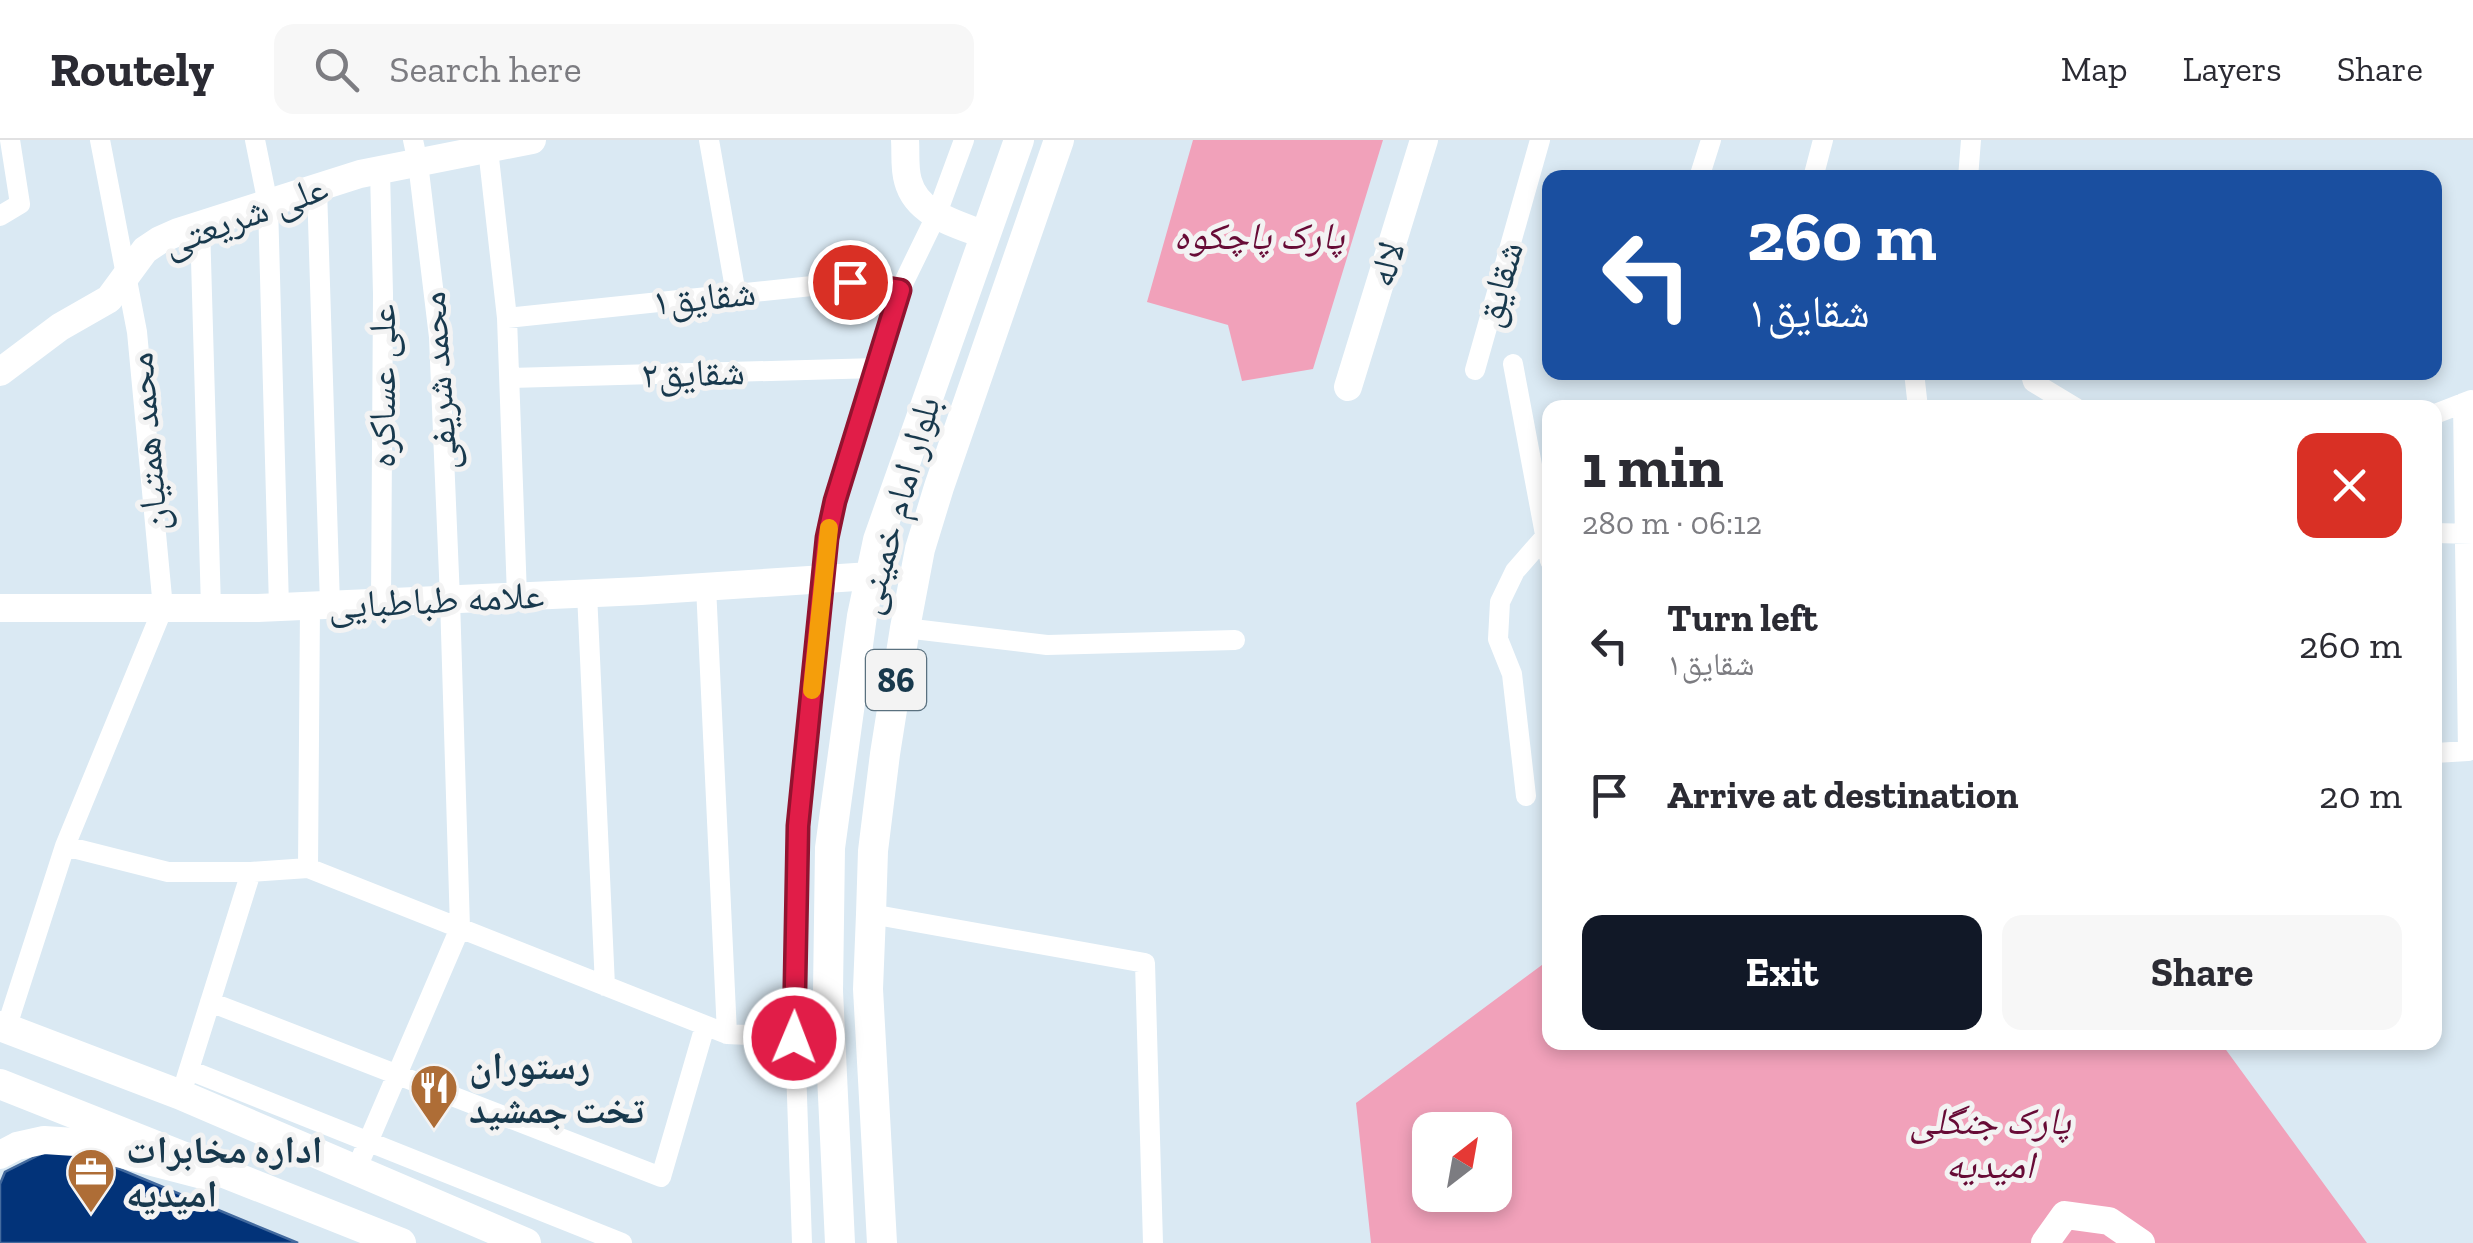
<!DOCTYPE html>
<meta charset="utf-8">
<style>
:root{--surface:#fff;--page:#f7f7f7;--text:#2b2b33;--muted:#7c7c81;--line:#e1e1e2;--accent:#111827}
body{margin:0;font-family:"Zilla Slab","Noto Naskh Arabic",serif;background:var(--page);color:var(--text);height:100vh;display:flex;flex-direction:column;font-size:38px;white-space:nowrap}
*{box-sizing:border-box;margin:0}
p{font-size:32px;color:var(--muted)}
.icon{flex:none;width:55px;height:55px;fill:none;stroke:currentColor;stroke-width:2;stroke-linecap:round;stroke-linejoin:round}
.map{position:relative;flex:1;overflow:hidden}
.sheet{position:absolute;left:1542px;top:260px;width:900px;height:650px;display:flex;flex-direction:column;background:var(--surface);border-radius:20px;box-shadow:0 5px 15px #0003}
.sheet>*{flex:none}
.hud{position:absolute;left:1542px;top:30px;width:900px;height:210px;border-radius:20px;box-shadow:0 5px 15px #0003;background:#1a4fa0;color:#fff;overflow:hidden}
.needle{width:65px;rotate:31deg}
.tools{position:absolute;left:1412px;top:972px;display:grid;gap:20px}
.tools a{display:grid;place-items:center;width:100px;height:100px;border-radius:20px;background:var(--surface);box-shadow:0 5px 15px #0003;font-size:50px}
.pin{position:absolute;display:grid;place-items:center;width:85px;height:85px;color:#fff;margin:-42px;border:5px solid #fff;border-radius:50%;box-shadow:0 2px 10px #0007}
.me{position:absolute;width:110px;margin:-55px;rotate:1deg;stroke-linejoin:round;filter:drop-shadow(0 0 8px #0008)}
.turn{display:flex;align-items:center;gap:35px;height:210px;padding:0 40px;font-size:45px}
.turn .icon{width:130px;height:130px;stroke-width:2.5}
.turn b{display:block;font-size:70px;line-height:85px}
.round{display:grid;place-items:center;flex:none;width:105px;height:105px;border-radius:20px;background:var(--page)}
.summary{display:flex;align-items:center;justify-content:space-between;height:170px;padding:0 40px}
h1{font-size:60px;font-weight:800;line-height:75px}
.button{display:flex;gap:20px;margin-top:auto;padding:20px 40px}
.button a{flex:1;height:115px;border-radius:20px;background:var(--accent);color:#fff;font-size:40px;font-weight:800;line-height:115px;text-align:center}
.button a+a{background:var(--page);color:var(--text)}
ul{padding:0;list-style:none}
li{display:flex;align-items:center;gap:30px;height:150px;padding:0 40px}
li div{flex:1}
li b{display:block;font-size:38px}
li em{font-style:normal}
header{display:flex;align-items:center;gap:60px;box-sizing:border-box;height:140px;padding:0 50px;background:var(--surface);border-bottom:2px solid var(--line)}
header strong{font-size:48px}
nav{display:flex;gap:55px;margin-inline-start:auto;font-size:35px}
.search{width:700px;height:90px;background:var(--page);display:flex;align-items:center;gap:25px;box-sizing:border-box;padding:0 35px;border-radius:20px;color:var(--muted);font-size:38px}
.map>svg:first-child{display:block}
.green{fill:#f1a1ba;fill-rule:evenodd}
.building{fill:#023379;stroke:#436a9e;stroke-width:2.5}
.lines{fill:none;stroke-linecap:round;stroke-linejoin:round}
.street{stroke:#fff;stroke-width:20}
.secondary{stroke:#fff;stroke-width:28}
.primary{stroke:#fff;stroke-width:30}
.route-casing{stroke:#92132f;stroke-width:25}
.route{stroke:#e11d48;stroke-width:18}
.slow{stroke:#f59e0b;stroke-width:18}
.labels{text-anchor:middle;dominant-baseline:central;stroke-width:10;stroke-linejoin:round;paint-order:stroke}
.shield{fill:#f3f3f3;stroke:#5a717f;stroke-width:2.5}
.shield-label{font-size:35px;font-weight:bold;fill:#18394d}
.street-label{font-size:38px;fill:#18394d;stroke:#f3f3f3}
.park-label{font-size:38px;font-style:italic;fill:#670b36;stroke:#f3f3f3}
.poi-label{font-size:38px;font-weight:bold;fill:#18394d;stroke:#f3f3f3;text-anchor:start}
</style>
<header>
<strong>Routely</strong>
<div class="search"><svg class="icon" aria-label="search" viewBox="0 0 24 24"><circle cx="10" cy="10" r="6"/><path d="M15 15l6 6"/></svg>Search here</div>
<nav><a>Map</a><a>Layers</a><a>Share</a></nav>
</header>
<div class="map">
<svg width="2473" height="1103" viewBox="0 0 2473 1103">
<rect width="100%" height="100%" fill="#dae9f3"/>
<path class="green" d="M1193,0h190l-70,229 -71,12 -14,-56 -81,-23z
M1550,819v83l671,1 146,200h-996l-15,-140zM1430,990h65v65h-65z"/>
<path class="building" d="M69,1008l229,95h-298v-59l5,-12 38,-19z"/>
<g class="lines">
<path class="street" d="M255,0l13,64 11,403
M709,0l27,154
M488,9l19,169 10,278
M380,31l3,123 -2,308
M1699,38l12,-38
M1813,38l10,-38
M1968,38l3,-38
M317,48l13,417
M0,76l20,-12 -10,-64
M200,85l11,383
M507,178l343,-36 50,8
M1513,224l37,197
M1475,230l65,-230
M1914,232l4,36
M2030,232l3,10 43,26
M510,238l367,-10
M2435,274l36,-14
M2435,393l38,1
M706,446l21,448
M587,453l18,393
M905,488l142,17 188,-5
M2435,613l33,-2 -5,-348
M1526,656l-14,-122 -14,-35 2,-37 15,-31 29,-33
M65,706l103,26h83l57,-4 419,166 103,5
M308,728l2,-262
M871,774l274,49 8,280
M210,862l451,175 44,-151
M6,889l59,-183 98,-238 -26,-276 -37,-192
M189,930l433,173
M186,939l65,-207
M356,1030l104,-242 -10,-329 -11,-262 -21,-174 -5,-23
M802,1103l-7,-205 3,-211 29,-289 8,-37 65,-211 36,-74 28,-76"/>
<path class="secondary" d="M905,0c1,13 -1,28 3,41 9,34 49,43 77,54
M0,232l60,-45 49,-28 36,-49 15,-10 18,-8 182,-58 172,-34
M1348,247l76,-247
M0,468h258l383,-17 230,-15
M0,1015l17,-9 27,-6 31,2 131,34
M2045,1103l20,-28 44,6 32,22"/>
<path class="primary" d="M0,886l181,69 345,148
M0,944l401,159
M840,1103l-12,-252 2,-143 32,-232 16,-76 141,-400
M882,1103l-14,-254 3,-75 2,-63 12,-97 20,-126 15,-79 19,-62 120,-347"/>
</g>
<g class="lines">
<g class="route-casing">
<path id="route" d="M794,898l4,-212 29,-288 8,-37 65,-211 -50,-8"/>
</g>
<use href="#route" class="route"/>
<path class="slow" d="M812,550l17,-162"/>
</g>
<defs>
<g id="restaurant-pin" transform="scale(2.5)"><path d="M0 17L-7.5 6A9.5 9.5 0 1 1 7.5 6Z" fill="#ae6d36" stroke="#f3f3f3"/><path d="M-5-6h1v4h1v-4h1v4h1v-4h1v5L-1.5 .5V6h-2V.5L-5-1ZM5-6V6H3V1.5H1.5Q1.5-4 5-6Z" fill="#fff"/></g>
<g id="office-pin" transform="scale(2.5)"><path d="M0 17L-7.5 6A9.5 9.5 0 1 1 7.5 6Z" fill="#ae6d36" stroke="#f3f3f3"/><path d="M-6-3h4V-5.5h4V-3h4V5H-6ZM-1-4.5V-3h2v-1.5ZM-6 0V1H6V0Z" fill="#fff"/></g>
</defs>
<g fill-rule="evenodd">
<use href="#restaurant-pin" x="434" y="948"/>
<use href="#office-pin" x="91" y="1032"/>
</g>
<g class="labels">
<rect class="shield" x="866" y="510" width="60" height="60" rx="8"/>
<g class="shield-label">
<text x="896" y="540">86</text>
</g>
<g class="street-label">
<text transform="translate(245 75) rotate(-20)">علی شریعتی</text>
<text transform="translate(1386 124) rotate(-73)">لاله</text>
<text transform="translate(1499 144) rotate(-74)">شقایق</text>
<text transform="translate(704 157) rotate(-6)">شقایق۱</text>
<text transform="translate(693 233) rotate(-2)">شقایق۲</text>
<text transform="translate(438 241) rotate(-94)">محمد شریفی</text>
<text transform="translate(382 246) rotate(-90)">علی عساکره</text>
<text transform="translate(147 302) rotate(-95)">محمد همتیان</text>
<text transform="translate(897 365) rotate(-74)">بلوار امام خمینی</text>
<text transform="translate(436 460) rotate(-3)">علامه طباطبایی</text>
</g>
<g class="park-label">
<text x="1259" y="96">پارک پاچکوه</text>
<text x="1990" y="981">پارک جنگلی<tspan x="1990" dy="44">امیدیه</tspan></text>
</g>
<g class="poi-label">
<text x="469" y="926">رستوران<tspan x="469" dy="44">تخت جمشید</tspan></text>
<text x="126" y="1010">اداره مخابرات<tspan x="126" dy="44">امیدیه</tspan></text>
</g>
</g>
</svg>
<div class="tools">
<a><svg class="needle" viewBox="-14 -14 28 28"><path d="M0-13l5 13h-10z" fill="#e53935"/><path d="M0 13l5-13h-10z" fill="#7c7c81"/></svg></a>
</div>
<div class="pin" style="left:850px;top:142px;background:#d93025"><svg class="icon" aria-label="arrive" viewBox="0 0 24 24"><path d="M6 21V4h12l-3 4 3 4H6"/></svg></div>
<svg class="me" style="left:794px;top:898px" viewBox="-20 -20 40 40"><circle r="17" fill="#e11d48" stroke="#fff" stroke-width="3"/><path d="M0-11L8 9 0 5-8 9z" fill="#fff"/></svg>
<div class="hud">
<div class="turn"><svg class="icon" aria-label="left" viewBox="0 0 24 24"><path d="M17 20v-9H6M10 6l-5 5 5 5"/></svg><div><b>260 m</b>شقایق۱</div></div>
</div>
<section class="sheet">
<div class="summary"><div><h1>1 min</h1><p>280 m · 06:12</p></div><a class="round" style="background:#d93025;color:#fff"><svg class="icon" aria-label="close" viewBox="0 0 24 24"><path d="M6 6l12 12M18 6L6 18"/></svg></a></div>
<ul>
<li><svg class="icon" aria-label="left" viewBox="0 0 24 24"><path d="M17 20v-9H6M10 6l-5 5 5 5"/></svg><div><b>Turn left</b><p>شقایق۱</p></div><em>260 m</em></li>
<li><svg class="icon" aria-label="arrive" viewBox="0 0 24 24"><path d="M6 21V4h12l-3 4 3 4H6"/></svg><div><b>Arrive at destination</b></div><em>20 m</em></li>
</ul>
<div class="button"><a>Exit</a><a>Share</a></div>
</section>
</div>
